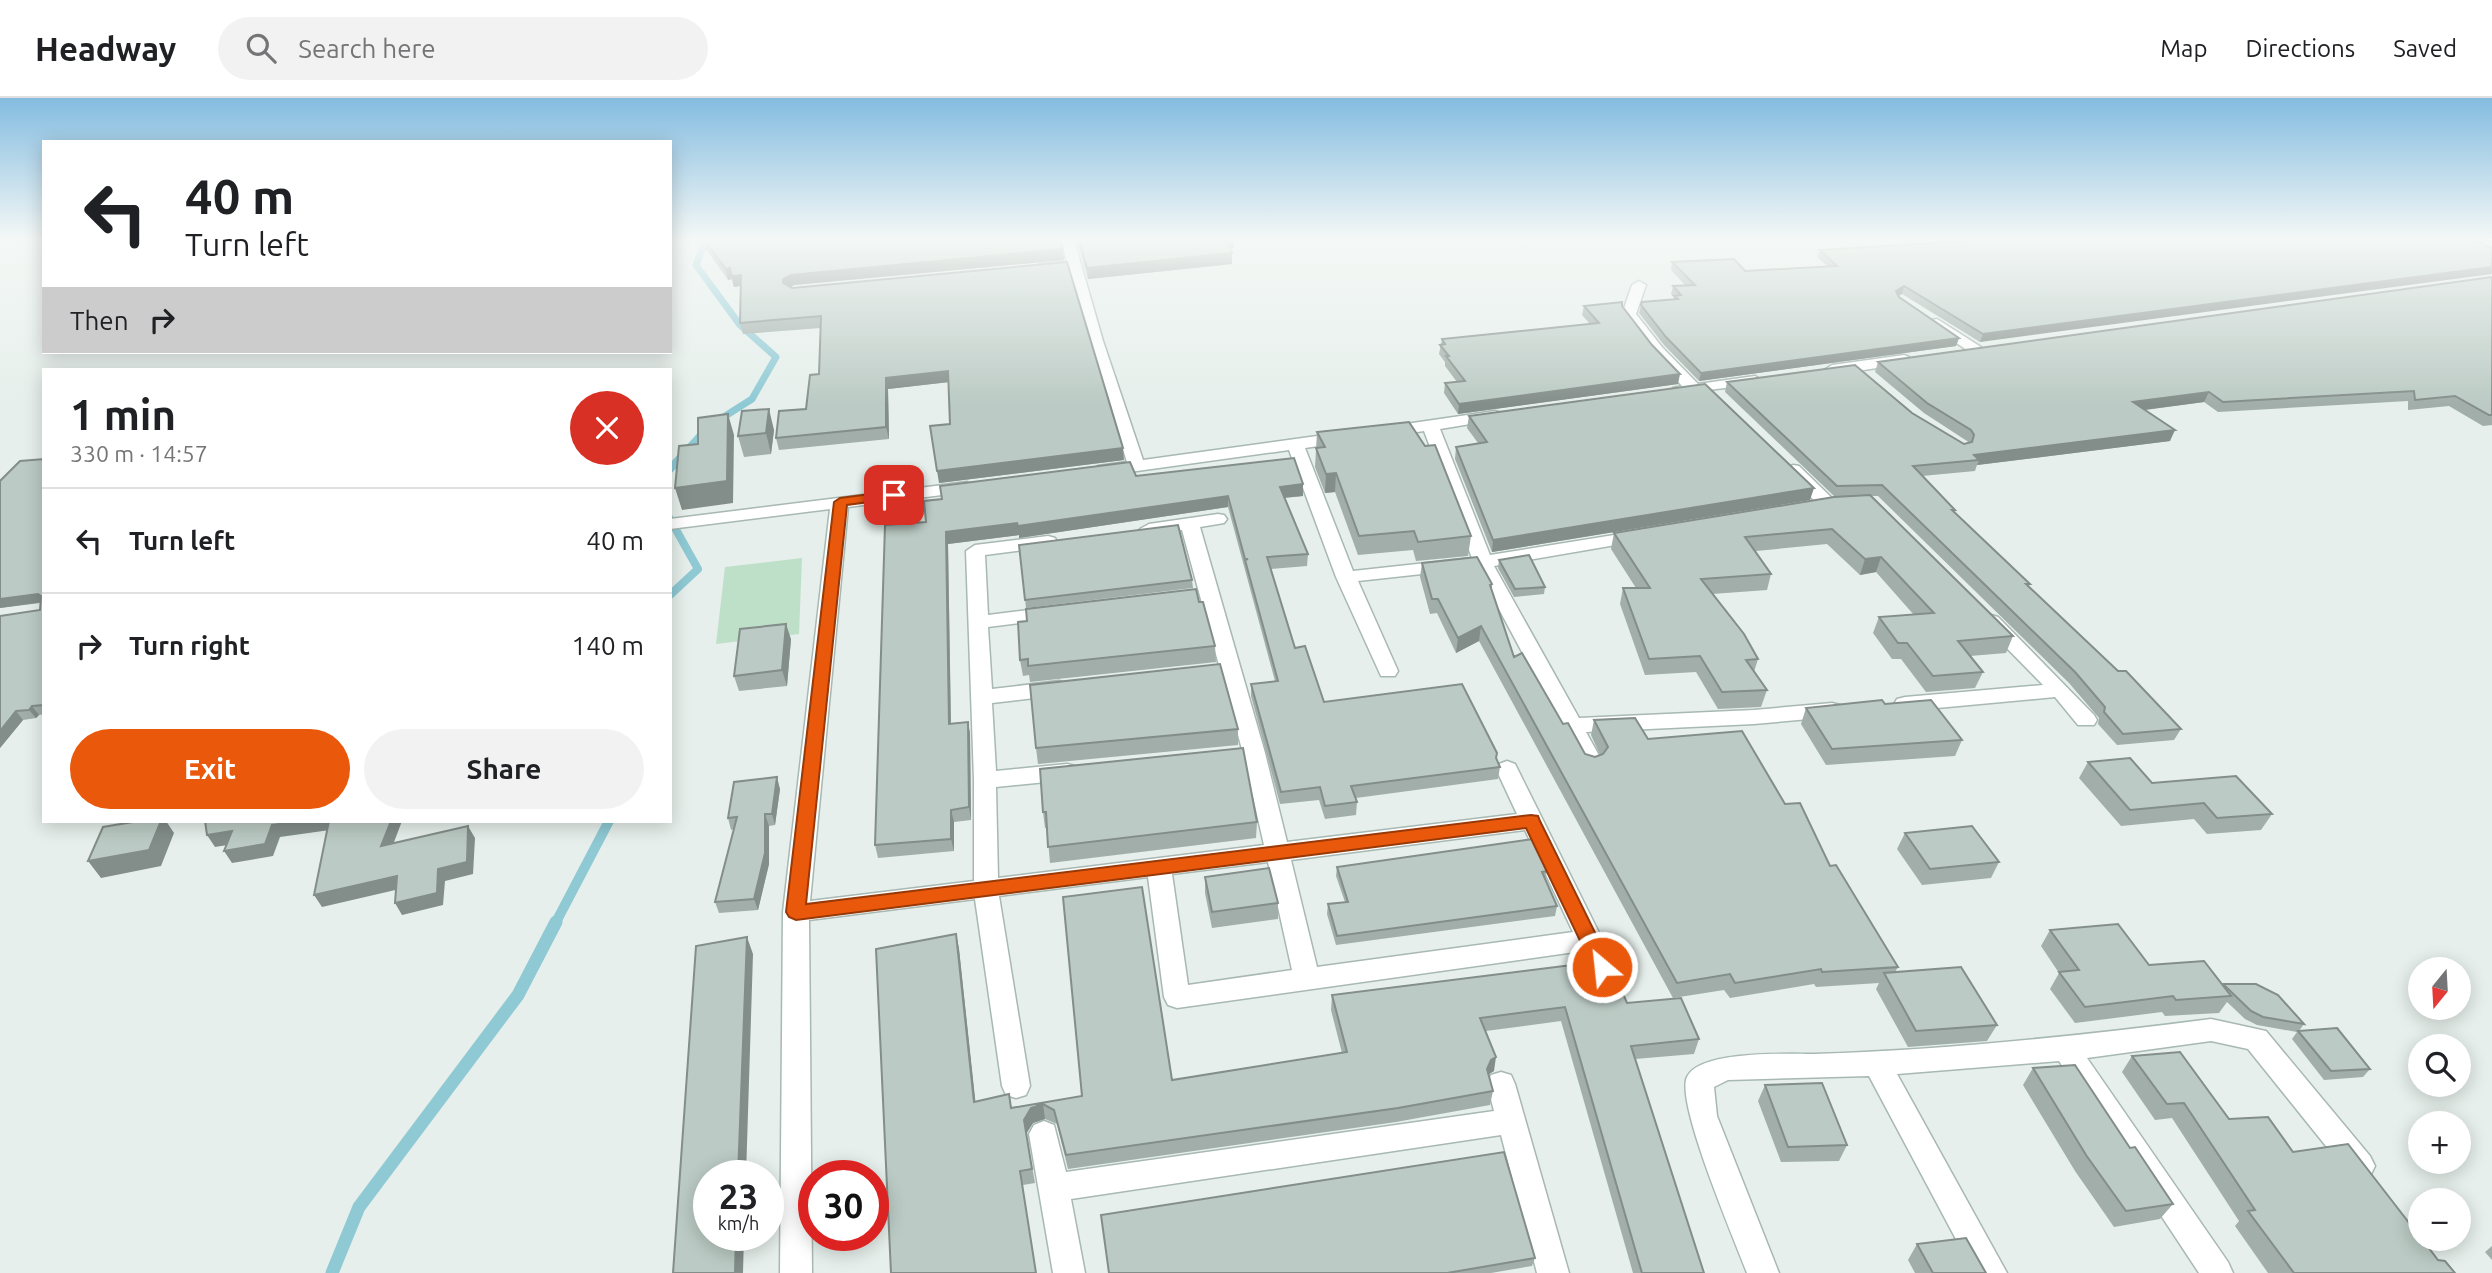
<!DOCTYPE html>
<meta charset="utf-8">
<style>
:root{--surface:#fff;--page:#f2f2f2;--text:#202124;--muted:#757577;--line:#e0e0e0;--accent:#ea580c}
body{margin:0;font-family:Ubuntu,sans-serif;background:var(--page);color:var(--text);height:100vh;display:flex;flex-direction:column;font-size:26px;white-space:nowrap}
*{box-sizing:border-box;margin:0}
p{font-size:23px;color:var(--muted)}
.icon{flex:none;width:38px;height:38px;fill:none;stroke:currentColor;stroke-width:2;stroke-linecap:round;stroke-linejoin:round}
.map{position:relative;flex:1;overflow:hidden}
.details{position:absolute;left:42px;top:270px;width:630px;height:455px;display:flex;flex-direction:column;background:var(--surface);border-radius:0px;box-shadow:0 4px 18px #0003}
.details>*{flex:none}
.banner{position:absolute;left:42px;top:42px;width:630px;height:214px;border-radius:0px;box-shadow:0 4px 18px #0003;background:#fff;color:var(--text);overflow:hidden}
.needle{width:46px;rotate:198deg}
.fabs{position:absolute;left:2408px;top:859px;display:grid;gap:14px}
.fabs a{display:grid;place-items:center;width:63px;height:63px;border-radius:50%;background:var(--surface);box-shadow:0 4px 18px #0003;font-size:35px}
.speed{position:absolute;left:693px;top:1062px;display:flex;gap:14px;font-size:35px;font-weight:700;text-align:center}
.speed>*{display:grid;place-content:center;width:91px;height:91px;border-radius:50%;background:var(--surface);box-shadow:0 4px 18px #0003;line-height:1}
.speed small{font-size:18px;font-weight:400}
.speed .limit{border:10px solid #d22;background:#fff;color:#111}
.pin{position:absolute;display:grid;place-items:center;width:60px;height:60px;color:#fff;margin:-30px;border-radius:14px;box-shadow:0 4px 10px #0006}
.me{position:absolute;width:77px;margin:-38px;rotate:332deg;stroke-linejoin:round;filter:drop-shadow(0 0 5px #0008)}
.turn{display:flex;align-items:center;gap:24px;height:147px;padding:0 28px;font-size:32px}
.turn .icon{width:91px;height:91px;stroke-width:2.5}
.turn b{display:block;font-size:49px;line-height:60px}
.then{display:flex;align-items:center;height:66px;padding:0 28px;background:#0003;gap:14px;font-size:26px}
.round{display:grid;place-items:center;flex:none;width:74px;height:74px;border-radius:37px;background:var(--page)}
.headline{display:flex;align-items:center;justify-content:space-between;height:119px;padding:0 28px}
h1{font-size:42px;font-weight:700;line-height:52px}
.primary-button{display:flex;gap:14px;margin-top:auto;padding:14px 28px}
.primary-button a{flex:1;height:80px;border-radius:42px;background:var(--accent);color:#fff;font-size:28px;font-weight:700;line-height:80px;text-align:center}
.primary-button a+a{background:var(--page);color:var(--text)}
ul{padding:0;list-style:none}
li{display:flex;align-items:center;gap:21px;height:105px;padding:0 28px;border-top:2px solid var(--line)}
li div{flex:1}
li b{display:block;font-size:26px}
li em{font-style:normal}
header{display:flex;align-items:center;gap:42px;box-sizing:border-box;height:98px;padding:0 35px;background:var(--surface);border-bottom:2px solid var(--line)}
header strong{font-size:33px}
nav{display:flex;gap:38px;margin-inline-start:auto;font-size:24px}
.search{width:490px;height:63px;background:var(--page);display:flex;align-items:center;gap:18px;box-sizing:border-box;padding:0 24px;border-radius:38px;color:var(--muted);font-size:26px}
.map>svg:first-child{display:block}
.green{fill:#bfe0c8}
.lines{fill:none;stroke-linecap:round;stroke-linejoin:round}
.stream-far3{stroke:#8ec9d4;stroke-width:7}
.stream-far2{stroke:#8ec9d4;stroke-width:8}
.stream-far1{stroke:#8ec9d4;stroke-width:10}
.stream{stroke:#8ec9d4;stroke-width:13}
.street-casing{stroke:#a8b8b2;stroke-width:3}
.street{fill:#fff;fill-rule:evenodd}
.wall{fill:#a1aea9}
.shaded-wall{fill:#838d89}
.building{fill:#bbcac4;stroke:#838d89;stroke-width:2}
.route{fill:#ea580c;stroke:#983908;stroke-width:2}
</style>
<header>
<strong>Headway</strong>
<div class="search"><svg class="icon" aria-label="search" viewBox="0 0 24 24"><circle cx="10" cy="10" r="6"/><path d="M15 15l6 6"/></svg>Search here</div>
<nav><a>Map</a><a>Directions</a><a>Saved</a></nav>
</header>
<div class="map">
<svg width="2492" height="1175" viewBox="0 0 2492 1175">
<rect width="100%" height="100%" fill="#e6efeb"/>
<path class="green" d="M802,460l-3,76 -83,10 9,-77z"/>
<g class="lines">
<path class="stream-far3" d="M719,322l33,-21 24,-42 -36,-32 -44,-60 8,-21 21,-4"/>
<path class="stream-far2" d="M718,323l4,-3
M670,371l36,-39
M670,421l28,50 -28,26"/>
<path class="stream-far1" d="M555,826l54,-103"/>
<path class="stream" d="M332,1175l27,-66 159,-212 38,-73"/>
<g class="street-casing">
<path id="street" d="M1061,142h13l29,101 40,119 203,-28 6,1 2,4 -2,4 -47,7 48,123 119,-13 -48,-127 -39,6 -8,-5 8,-5 110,-16 6,2 2,3 -2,3 -61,10 50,126 149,-24 9,5 -9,5 -145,25 85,152 175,-8 78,-7 8,2 3,5 -3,5 -8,2 -78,7 -168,8 16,29 -3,5 -8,3 -8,-3 -106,-198 -119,13 40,90 -3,5h-14l-45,-99 -47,-127 -152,21 -39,3 -3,-4 3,-4 29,-4 -38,-121 -19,-71 -30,2 -7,-4 7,-4 27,-2z
M1639,183l7,4 -10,29 26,33 36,37 57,-8 8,5 -3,3 -87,10 -2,-3 2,-3 9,-2 -30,-33 -30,-39 10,-29z
M1937,221l44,28 2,3 -2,3h-10l-39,-27 -2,-3 2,-3z
M1904,257l5,2 3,3 -3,3 -77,12 -8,-5 8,-5z
M1793,367l6,1 36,35 3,4 -3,4h-12l-36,-35 -3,-4z
M967,384l9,5 -3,4 -125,16 -38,394 164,-20v-101l-8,-229 9,-6 73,-9 7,2 2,4 -2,4 -70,9 3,60 65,-8 7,2 3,4 -3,4 -7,2 -65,8 4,62 67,-8 7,2 4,5 -4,5 -7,2 -67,8 4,68 71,-7 8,2 3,6 -3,6 -8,2 -71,7 2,91 266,-33 -21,-92 -61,-223 -33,4 -9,-5 9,-5 69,-10 6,1 3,4 -3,4 -24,4 65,226 22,89 230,-28 -21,-45 3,-5 8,-3 8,3 101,203 -4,7 -9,3 -9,-3 -12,-23 -405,57 -9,-3 -4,-8 -16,-120 -149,19 31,190 -4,9 -10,3 -10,-3 -4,-9 -27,-187 -166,21 3,353h-32l3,-361 47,-403 -160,20v-10zM1525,732l48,102 -256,35 -26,-107zM1268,764l24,108 -104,15 -16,-111z
M1991,517l7,2 96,98 3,5 -3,5h-16l-23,-28 -150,14 -8,-2 -3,-5 3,-5 8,-2 138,-12 -59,-60 -3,-4 3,-4z
M2211,921l55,12 104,125 5,10 -5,10 -10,3 -10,-3 -102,-127 -37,-8 -124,17 141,204 5,11h-34l-140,-212 -162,13 110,199h-33l-105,-197 -141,4 -14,7 3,29 62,157h-32c-12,-32 -72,-171 -60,-196 13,-27 100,-23 127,-23 133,-4 265,-18 397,-35z
M1501,974l10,3 4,9 54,189h-32l-36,-138 -430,64 14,74h-32l-24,-139 5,-9 10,-4 10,4 12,47 428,-61 -7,-27 4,-9z"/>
</g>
<use href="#street" class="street"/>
</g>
<path class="wall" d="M703,142h357l4,20 -270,25 -3,2 333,173 -185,23 11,-59 -2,-42 -60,7 1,50 -110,11 -3,-12 30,-29 13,-35 2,-46 -78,6 -3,-11 1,-37 -7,1 -2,-8 -4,1 -24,-34z
M1077,142h157v8h-4l2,5v11l-144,15z
M1975,142h499l-494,102 -78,-48 -4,2 1,1 60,41 -3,8 -257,35 -35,-36 -25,-32 2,-8 33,-6v-2l-3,-3 2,-8h13l-15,-16 1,-8 73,9 82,-5 -10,-9 3,-7z
M2492,179v148l-9,1 -34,-20 -41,4v-9l-190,11 -14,-10 -59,8 25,31 -193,24 -2,6 -53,5 33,34 -1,2 76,72 -2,3 90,84 63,58 -7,11 -57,5 -19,-21 1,-6 -30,-35 -191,-187h-7l142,140 -7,17 -36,3 13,16 -8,16 -49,4 -25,-33h-9l-19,-26 6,-16 35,-2 -38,-43 -16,3 -33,-31 -71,7 15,23 -4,16 -55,4 46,65 -4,13 13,18 -6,17 -43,2 -22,-37 -51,3 -25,-71 3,-16h13l-25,-39 3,-16 237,-37h-17l-109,-104 2,-10 185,31 52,31 5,-1 -2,-2 -43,-28 -49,-41 3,-10z
M1584,208h38l56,78 -220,30 -14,-21 1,-10 12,-1 -12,-16v-4l-6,-8 3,-15 148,-15 -8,-9z
M1469,318l341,84 -318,52 -37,-93 1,-12 22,-4 -11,-15z
M774,332l-3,24 -27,3 -6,-21z
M1317,334l154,104 -3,20 -52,5 -3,-11 -55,5 -23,-63 -10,1 -10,-26z
M44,361v255l-5,1 -3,3 -13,2 -23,28 40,-138v-7l-40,5z
M1136,378l167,8v12l-18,2 23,56 -1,12 -36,3 24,79 29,54 173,51 -1,6 4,8 -2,12 -142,19 1,4 -1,13 -31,4 -6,-19 -39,4 -29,-108v-12l24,-3 -47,-174 -209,31v-3l-71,9 3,179 17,-1 2,12 1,86 -17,2v29l-76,7 -3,-13 51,-323z
M1019,447l173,35 1,8 -167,20z
M1499,462l46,27 -1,7 -30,3 -16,-29z
M1422,465l70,21v6l22,67 49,67 22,30 10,3 5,-2 -9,-20 3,-15 54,19 137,65 45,62 68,101 -3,5 102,53 -10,16 -79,6 -32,-58 3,-6 -63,4 -2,-3 -84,14 -6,-8 -51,8 -194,-357 -23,12 -19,-40 -7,1 -10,-37z
M1199,504l16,44 1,16 -186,20 -1,-7 -6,1 -3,-16z
M791,541l-4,47 -48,5 -5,-15z
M1885,606l77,36 -7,16 -129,9 -25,-41 5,-16z
M1238,631v16l-200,19 -2,-16z
M2088,664l64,21 120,31 -11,16 -54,4 -13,-15 -73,7 -42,-48z
M780,691l-5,36 -6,1v38l-11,46 -39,3 -4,-11 19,-73 -3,1 -3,-12z
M1043,714l214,10 -1,16 -206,25 -3,-35h-2z
M1905,735l94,29 -8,16 -69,7 -25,-36z
M1337,769l210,4 -2,9 12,26 -2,10 -219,29 -9,-31 1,-10 17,-2 -9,-26z
M1205,779l73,26v16l-66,9 -7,-35z
M2050,832l99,35 73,20 82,39 -5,7 71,38 -7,8 -39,3 -32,-41 5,-7 -40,-7 -12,-6 -18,-17 -8,11 -54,3 -3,-4 -87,11 -25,-34 9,-16 -18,-27z
M956,836l3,15 16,152 36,7 161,-28 170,-27 -11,-43 1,-15 295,8 72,36 -5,15 -59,5 69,214h-71l-72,-252 -75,10 8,40 -5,3 4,17 -3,14 -94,17 -328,47 -11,-45 -12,-5 -12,4 -7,11 9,49 -12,2 -147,-236z
M2132,958l97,63 64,33 162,121h-187l-33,-47 4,-5 -67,-103 -17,2 -33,-48z
M2033,970l97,80 43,56 -13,15 -46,8 -39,-56 -52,-86z
M1765,987l82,60 -8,16 -58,1 -23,-61z
M1917,1146l69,29h-71l-7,-13z
M2492,1148v14l-7,-8z
M1535,1160l-3,8 -41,7h-382z"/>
<path class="shaded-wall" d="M1225,142h9v8h-9z
M1063,151l1,11 -270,25 -8,5 -3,-7v-4l8,-4z
M1232,155v11l-144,15 -1,-11z
M2492,169v7l-512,68 3,-8z
M730,170l11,7 3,10 -10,2 -2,-8 -4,1 -2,-11z
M1904,188l-2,8 -9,5 3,-8z
M1959,240l-3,8 -257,35 2,-8z
M948,273l2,11 -62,7 1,50 -3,-12v-49z
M1680,276l-2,10 -220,30 1,-10z
M2209,294l-5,10 -76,10 5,-10z
M769,311l5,21 -3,24 -5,-21z
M728,316l6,21 -1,68 -51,7 -7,-22z
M2175,332l-5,11 -193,24 2,-5 -5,-5z
M1123,350l1,12 -185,23 -2,-12z
M1336,375l-1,19 -10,1 1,-19z
M1303,386v12l-23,2v-11z
M1814,390l-4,12 -318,52 1,-12z
M1228,398v11l-209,31v-3l-71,9 3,192 -2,-12 -3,-192z
M1881,459l-5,15 -16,3 5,-16z
M38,496l6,8 -44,6v-9z
M786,526l5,15 -4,47 -5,-16z
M1481,528l-2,15 -23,12 2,-15z
M32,608l7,9 -3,3 -7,-8z
M16,613l7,9 -23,28v-17z
M968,624l2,12 1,86 -2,-13z
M777,679l3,12 -5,36 -3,-11z
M951,712l3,12v29l-3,-12z
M765,716l4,12v38l-11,46 -4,-11z
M161,723h5l8,12 -13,33 -60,12 -13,-17z
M302,723h30l5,8 -57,8 -7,19 -41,7 -8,-12 48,-26z
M391,723h11l-14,37 -7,-12z
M468,728l7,12 -2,36 -28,7 -2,24 -41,10 -7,-12 43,-34z
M232,733l8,12 -25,4 -8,-12z
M397,778l7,12 -82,19 -8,-12z
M956,836l3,15 18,167 -3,-14z
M747,839l6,17 -7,222h-8z
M1496,959l-2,14 -5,3 -2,-5 4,-9z
M1043,1006l2,15 -12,4 -7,11 9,49 -11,-63 7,-12z
M736,1138h8l-1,37h-8z"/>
<path class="building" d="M704,142h356l3,9 -272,26 -8,4v4l9,5 275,-26 56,186 -186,23 -7,-45 20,-2 -2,-53 -62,7v49l-110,11 3,-27 27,-2 4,-34 9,-1 2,-58 -81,7 1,-48 -9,1 -2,-8 -4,1z
M1079,142h147l6,13 -145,15z
M1981,142h493l18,8v19l-509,67 -79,-48 -8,5 3,6 60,41 -258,35 -35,-36 -25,-32 1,-3 36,-3 -4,-3 7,-1 -8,-9 22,-1 -23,-23 62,-3 11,12 92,-5 -17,-16z
M2492,179v138h-3l-34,-19 -40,4 -1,-9 -191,11 -14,-10 -76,10 42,28 -201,25 5,5 -66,6 42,44h-3l78,74h-4l92,87h8l55,58 -58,5 -19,-22 1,-5 -30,-35 -193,-187 -45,1 -110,-104 128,-17 57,48 52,31 8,-2 2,-7 -3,-5 -44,-27 -49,-41z
M1622,204v4l30,39 28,29 -221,30 -14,-21 20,-2 -19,-25h3l-9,-11 5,-1 -3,-5 157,-16 -15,-17z
M1705,286l109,104 -321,52 -37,-93 31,-5 -18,-26z
M769,311l-3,24 -28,3 4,-25z
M728,316l-1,67 -52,7 4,-42 19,-2v-26z
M1409,324l16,24 10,-1 36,91 -53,6 -4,-11 -55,5 -23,-63 -10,1 -10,-26 9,-1 -8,-15z
M1294,360l9,26 -23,3 28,67 -41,3 28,91 10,-2 19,56 138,-18 35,69 -1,5 4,9 -149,19 6,16 -32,4 -5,-19 -39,5 -30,-108 27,-3 -33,-121 3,-1h-3l-17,-63 -210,30 -1,-3 -71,9 3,192 19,-2 1,85 -18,3v29l-76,6 10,-320 41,-3 -2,-21 18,-2 -2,-13 190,-24 6,14z
M44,361v246l-12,1 -3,4 -13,1 -16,20v-115l40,-6 1,-14 -3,-2 -38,5v-118l20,-20z
M1870,397l143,141 -55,5 25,31 -50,4 -26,-33h-9l-19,-26 55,-4 -53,-56 -16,2 -33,-30 -87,8 26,37 -70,5 43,55 14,25 -12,1 21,30 -45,2 -22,-36 -51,3 -26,-71h27l-36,-55 220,-36z
M1178,427l14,55 -167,20 -6,-55z
M1529,457l16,32 -30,2 -16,-29z
M1477,459l15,27 -2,1 24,72 8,-4 41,71 5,-1 17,31 10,3 8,-3 5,-7 -14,-27 41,-2 13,21 94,-8 43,73 15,-1 30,63 6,-1 62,102 -76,5 -1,-3 -86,14 -5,-9 -53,9 -196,-357 -23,12 -20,-39h-6l-10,-36z
M1196,491l3,13h4l12,44 -187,20v-7l-8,1 -2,-38 9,-1 -1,-12z
M786,526l-4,46 -48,6 6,-47z
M1220,566l18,65 -202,19 -6,-63z
M1882,602l3,4 46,-4 31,40 -130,9 -26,-41z
M1243,650l14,74 -209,25 -2,-35h-3l-3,-43z
M2130,660l22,25 84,-7 36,38 -55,4 -13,-15 -74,7 -42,-48z
M777,679l-5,37h-7v39l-11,46 -39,3 22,-85 -9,1 6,-36z
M139,723h22l-12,29 -61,11 15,-34z
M205,723h97l-30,4 -7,19 -41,7 8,-20 -25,4z
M329,723h62l-10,25 87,-20 -1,36 -29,7 -1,24 -42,10 2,-27 -83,19z
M1972,728l27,36 -69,7 -25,-36z
M1533,741l14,32 -5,1 15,34 -220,30 -9,-32 20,-2 -11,-35z
M1269,770l9,35 -66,9 -7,-35z
M1142,789l30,193 175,-28 -15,-57 264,-33 14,2 17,39 54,-5 18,41 -68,7 73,227h-62l-77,-266 -85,11 16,39 -5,3 -4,9 6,22 -95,17 -332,47 -12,-45 -11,-6 -12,4 -7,12 8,49 -12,2 16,102h-145l-15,-324 80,-15 18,168 35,-8 2,14 71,-12 -19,-199z
M2118,826l31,41 55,-4 27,35 -55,4 -3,-4 -88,11 -26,-35 20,-2 -29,-40z
M747,839l-9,239h-29v60h27l-1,37h-62l23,-327z
M1961,869l36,58 -81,6 -32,-58z
M2223,886h33l22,11 26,29 -41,-7 -12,-6z
M2337,930l33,41 -39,2 -33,-40z
M2180,954l49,67 39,-2 25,35 55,-8 72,93v2h2l16,21 7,1 10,12h-161l-46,-62 7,-1 -71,-107 -17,1 -35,-48z
M2075,967l55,83 5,-1 38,57 -47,7 -40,-56 -53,-87z
M1822,985l25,62 -59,2 -23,-62z
M1504,1054l31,106 -88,15h-338l-8,-58z
M1966,1140l20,35h-53l-16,-29z"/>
<linearGradient id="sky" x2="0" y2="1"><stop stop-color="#84bce0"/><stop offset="0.46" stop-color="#f4f8f6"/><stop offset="1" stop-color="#f4f8f6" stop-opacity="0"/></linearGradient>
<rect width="2492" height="307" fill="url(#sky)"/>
<path class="route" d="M894,393l7,4 -2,3 -52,7 -41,399 725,-89 7,1 2,5 72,146 -3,5 -7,3 -7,-3 -69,-144 -730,92 -7,-3 -3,-5 48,-410 6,-4z"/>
</svg>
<div class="fabs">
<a><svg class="needle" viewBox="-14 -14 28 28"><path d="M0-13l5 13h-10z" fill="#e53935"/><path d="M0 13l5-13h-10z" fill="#757577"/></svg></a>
<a><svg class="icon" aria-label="search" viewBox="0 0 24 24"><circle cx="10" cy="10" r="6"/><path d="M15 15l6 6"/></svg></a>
<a>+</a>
<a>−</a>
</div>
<div class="speed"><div>23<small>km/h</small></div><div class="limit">30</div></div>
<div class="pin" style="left:894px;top:397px;background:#d93025"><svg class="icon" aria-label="arrive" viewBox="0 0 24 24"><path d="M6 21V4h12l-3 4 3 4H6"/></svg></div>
<svg class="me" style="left:1602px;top:869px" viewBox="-20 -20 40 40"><circle r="17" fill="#ea580c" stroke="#fff" stroke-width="3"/><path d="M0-11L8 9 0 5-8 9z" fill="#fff"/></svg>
<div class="banner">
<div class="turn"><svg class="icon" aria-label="left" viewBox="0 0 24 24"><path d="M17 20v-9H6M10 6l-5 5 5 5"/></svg><div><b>40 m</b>Turn left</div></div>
<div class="then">Then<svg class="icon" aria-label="right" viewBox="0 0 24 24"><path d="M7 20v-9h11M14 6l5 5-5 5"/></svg></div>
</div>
<section class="details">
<div class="headline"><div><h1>1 min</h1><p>330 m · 14:57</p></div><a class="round" style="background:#d93025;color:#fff"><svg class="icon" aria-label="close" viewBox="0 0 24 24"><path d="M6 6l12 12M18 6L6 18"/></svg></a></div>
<ul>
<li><svg class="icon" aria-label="left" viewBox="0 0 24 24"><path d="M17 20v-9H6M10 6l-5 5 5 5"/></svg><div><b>Turn left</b></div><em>40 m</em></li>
<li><svg class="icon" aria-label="right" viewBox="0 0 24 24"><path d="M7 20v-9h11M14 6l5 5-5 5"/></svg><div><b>Turn right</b></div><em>140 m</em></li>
</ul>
<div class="primary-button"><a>Exit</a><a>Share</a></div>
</section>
</div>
